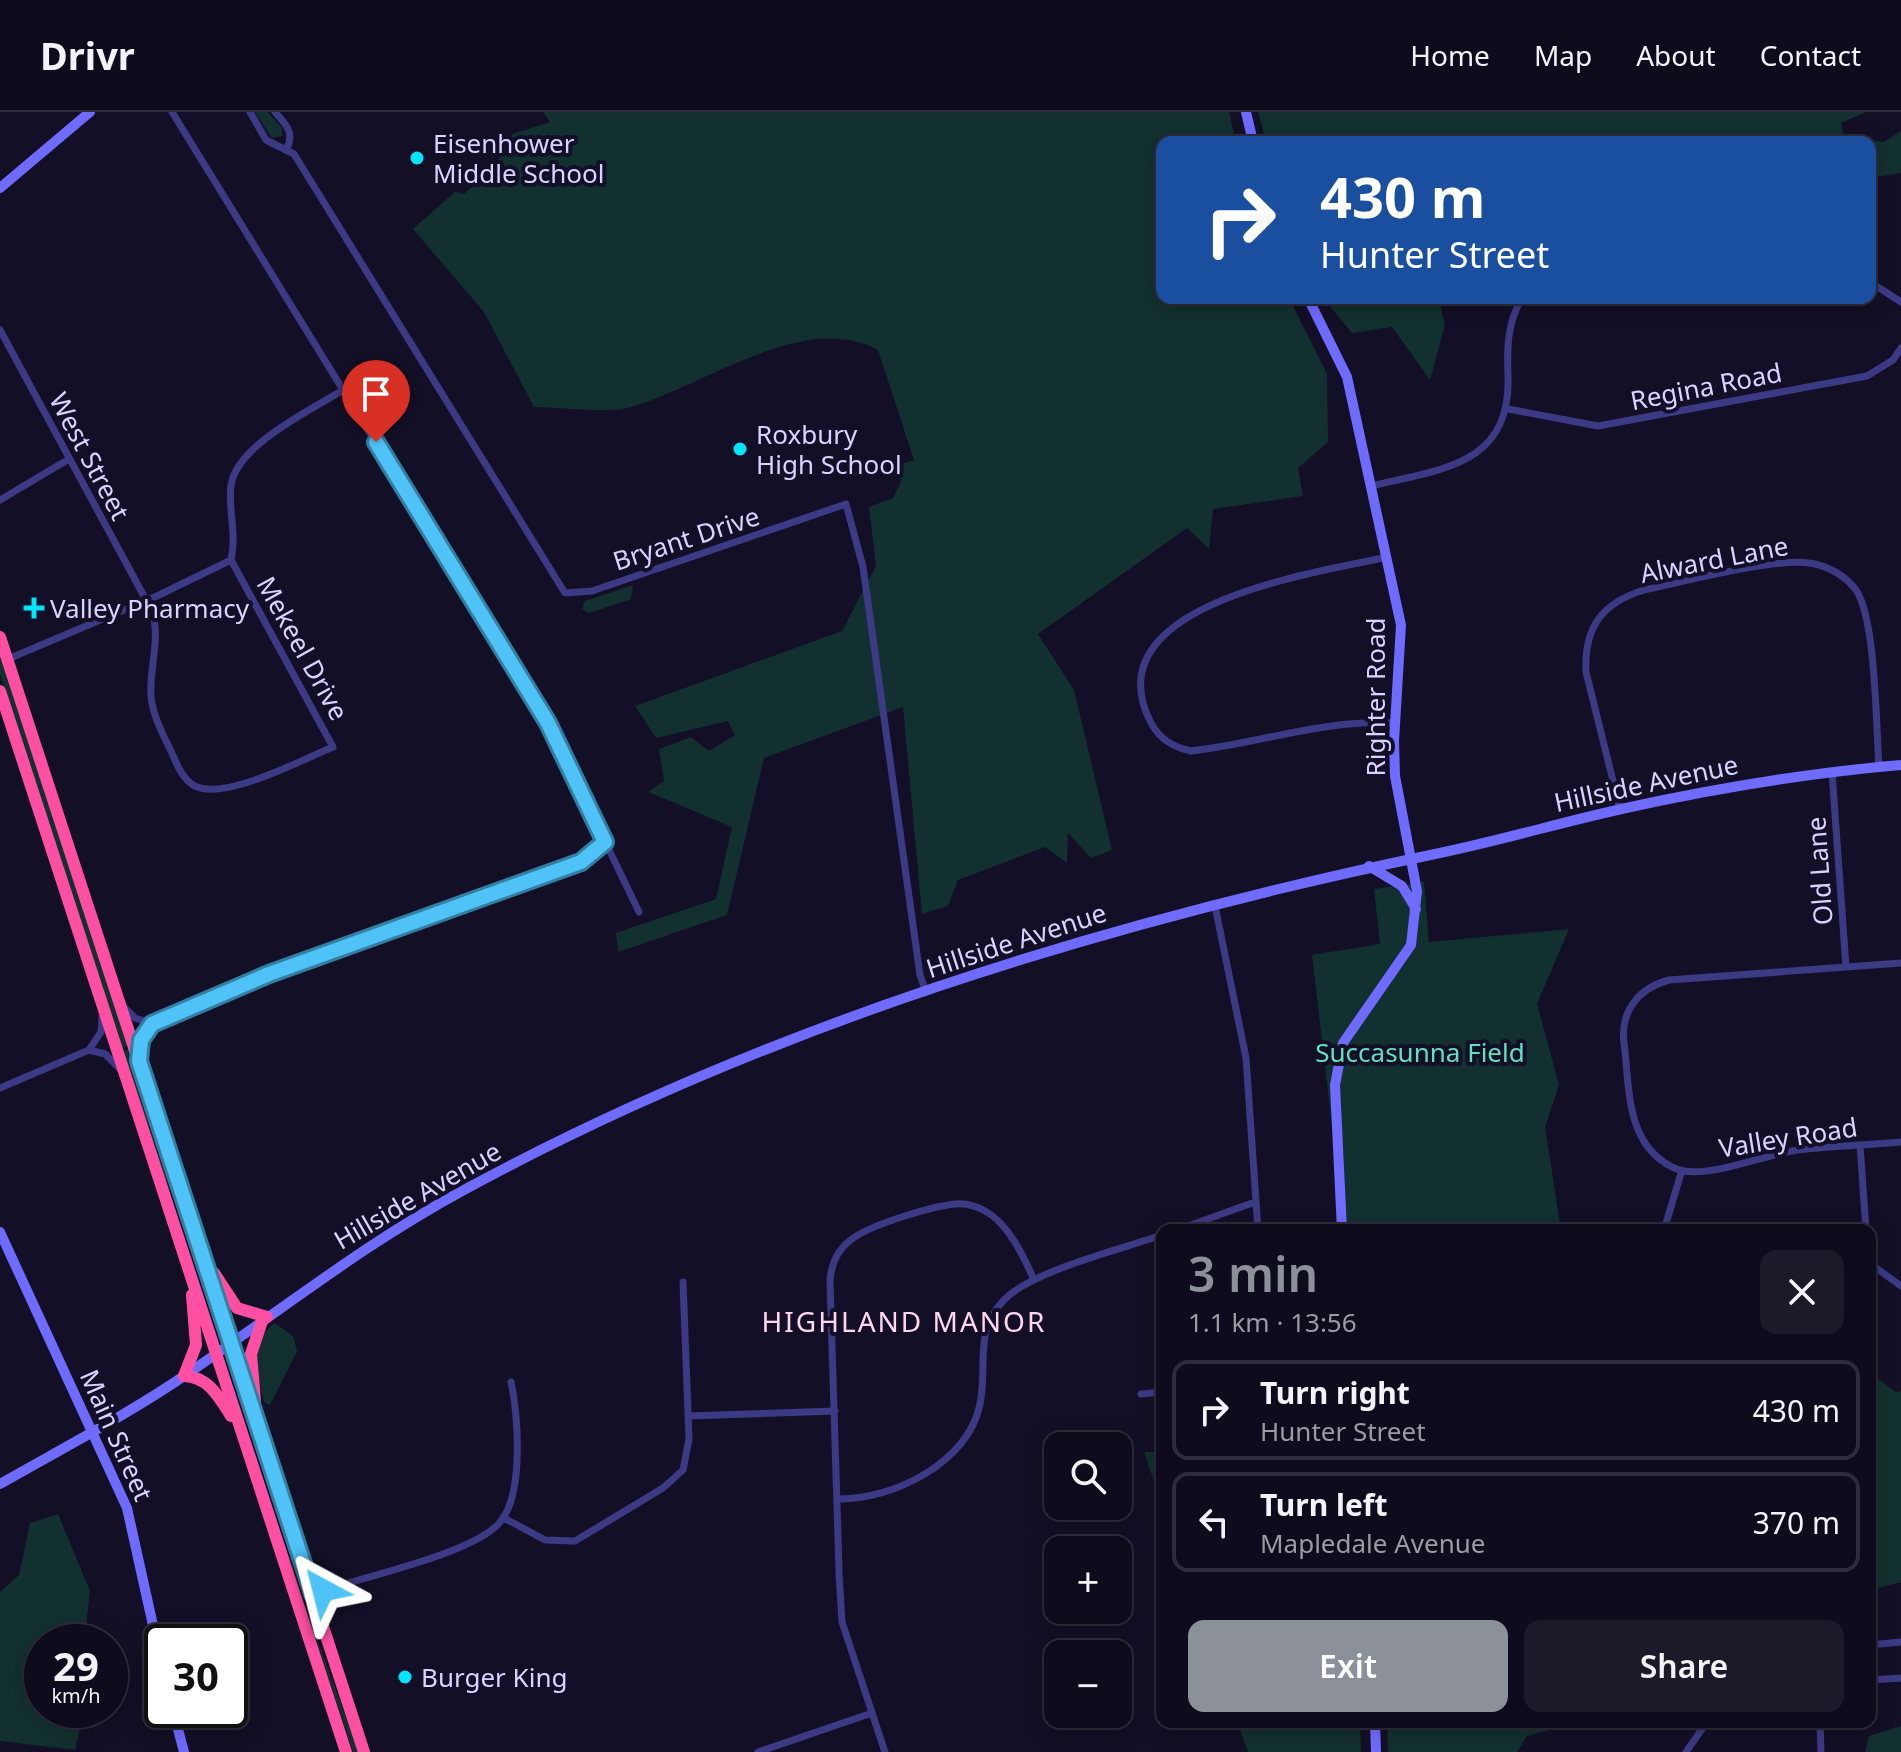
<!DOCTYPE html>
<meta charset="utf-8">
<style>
:root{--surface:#0e0b1c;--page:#1c1929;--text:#f1f3f6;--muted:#9b9ba3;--line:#2e2b3b;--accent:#8c9099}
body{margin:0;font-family:"Noto Sans",sans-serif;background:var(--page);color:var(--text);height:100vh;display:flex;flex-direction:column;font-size:30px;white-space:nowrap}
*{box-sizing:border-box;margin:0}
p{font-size:26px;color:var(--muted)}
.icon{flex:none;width:44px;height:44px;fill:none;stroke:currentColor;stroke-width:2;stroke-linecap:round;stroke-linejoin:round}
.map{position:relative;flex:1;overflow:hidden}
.sheet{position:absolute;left:1156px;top:1112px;width:720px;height:504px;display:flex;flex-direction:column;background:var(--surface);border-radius:16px;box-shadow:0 4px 20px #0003,0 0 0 2px var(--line)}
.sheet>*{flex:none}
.banner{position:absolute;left:1156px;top:24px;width:720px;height:168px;border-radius:16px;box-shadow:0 4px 20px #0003,0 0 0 2px var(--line);background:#1a4fa0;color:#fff;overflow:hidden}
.tools{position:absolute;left:1044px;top:1320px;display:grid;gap:16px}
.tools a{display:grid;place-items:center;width:88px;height:88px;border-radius:16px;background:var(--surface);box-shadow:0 4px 20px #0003,0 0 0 2px var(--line);font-size:40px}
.speed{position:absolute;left:24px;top:1512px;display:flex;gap:16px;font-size:40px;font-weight:700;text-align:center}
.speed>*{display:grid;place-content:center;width:104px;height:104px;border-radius:50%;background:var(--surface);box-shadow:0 4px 20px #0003,0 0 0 2px var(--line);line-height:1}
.speed small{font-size:20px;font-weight:400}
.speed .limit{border:4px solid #111;border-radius:12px;background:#fff;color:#111}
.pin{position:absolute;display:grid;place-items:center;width:68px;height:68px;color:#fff;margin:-82px -34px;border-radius:50% 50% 50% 0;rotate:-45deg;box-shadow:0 0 8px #0007}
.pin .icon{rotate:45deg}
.me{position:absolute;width:88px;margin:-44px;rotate:322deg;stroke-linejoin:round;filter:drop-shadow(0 0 6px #0008)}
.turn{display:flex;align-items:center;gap:28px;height:168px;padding:0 32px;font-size:36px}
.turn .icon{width:104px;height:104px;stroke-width:2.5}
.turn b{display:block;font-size:56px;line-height:68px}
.round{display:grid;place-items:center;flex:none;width:84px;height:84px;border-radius:16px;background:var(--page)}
.headline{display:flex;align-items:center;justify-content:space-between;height:136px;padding:0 32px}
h1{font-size:48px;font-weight:600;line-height:60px;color:var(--accent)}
.button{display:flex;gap:16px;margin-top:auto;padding:16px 32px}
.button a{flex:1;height:92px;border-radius:16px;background:var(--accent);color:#fff;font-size:32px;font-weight:600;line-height:92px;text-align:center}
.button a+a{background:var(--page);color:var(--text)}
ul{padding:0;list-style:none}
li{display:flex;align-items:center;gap:24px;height:100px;margin:0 16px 12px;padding:0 16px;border:4px solid var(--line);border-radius:16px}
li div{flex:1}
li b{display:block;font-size:30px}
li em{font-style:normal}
header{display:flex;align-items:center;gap:48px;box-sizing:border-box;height:112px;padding:0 40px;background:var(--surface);border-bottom:2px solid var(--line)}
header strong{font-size:38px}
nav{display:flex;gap:44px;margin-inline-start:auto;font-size:28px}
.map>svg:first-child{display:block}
.green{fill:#12302f}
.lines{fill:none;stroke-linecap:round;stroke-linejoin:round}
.street{stroke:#3d3a85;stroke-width:7}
.secondary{stroke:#6f6bff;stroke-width:10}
.highway{stroke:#ff4fa3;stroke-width:12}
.route-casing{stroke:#337fa1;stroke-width:20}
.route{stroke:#4fc3f7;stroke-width:14}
.poi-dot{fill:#00e5ff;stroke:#130f26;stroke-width:3}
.labels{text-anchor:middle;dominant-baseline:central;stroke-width:8;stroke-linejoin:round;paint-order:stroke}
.poi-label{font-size:26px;fill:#d9d4ff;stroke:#130f26;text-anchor:start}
.street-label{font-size:26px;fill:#d9d4ff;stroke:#130f26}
.park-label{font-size:26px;fill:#5fe0c0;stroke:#130f26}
.neighbourhood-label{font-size:28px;letter-spacing:2px;fill:#ffd6f0;stroke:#130f26}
</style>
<header>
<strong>Drivr</strong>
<nav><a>Home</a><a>Map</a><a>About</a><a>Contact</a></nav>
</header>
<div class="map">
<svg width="1901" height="1640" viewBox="0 0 1901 1640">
<rect width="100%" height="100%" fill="#130f26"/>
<path class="green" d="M255,0h13l14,16v8l-10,2z
M543,0h686l7,30h-74v156h127l38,76 1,68 -30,26 5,28 -90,13 -4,40 -22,-21 -149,106 36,56 38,160 -21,8 -23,-25 -1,30 -22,-16 -87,33 -10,26 -26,8 -19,-207 -139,51 -37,157 -109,37 -2,-19 100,-34 16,-72 -84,-35 16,-11 -5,-32 32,-12 18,14 26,-16 -7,-14 -72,17 -21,-32 207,-75 34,-65 -7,-59 24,-9 8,-17 -4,-15 17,-6 -36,-110c-72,-40 -175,36 -247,57 -24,7 -71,0 -97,0l-50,-95 -71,-83 42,-37 9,2c18,-15 42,-37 48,-60l38,-12z
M1258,0h608l-25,11 3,13 40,6 17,-11v42l-31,5v-36c-44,0 -87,-5 -131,0h-473z
M1323,186h115l7,27 -15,55 -38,-53 -40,6z
M633,473l-2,14 -42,14 -7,-4 3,-8z
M0,540l128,394 -6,2 -109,-333 -13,-41z
M1424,770l5,60 140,-13 -32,75 22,81 -14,42 16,103h-217l-32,-275 68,-11 -6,-55z
M129,937l52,159 -2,1 -14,-31 -42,-127z
M275,1211l18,13 4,15 -27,54 -6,-3c-6,-26 -17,-62 11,-79z
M1870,1261l26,19 5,-1v191l-31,8z
M1144,1340h18v53z
M58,1402l32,77 -5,44 -12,7h-31l-4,55 4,4v9h13l25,18 -5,22 -75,-9v-149l19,-17 11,-52z
M307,1500l52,140h-6z
M1237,1610h123l1,30h-113z
M1387,1610h194l-54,14 -10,16h-129z
M1901,1614v26h-36l4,-16z"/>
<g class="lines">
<path class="street" d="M172,0l376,611 91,189
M250,0l16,28 28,14 271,439 27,-2 254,-87 17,63 57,408 6,17
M275,0c10,11 20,21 12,36
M1870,170l31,20
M0,218l152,281c9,29 -3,56 -1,86 2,18 11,36 19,52 6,13 11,28 23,36 29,18 110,-26 140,-38l-102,-187
M1508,297l90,17 269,-50 26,-16 8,-12
M1371,374c70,-17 140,-20 137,-110 -1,-28 -1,-53 14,-78
M0,388l69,-41
M1387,445c-66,15 -271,43 -244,146 8,27 20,42 48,48 70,-8 133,-32 204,-28
M8,547l149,-63 74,-36c6,-26 -3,-50 0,-75 6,-40 80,-75 112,-95
M1832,660l14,195
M1620,697l-34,-137c-2,-45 16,-69 58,-82 39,-8 129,-32 165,-27 17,2 36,12 47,27 20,29 20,138 23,177
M1215,794l31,152 12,172
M1901,851l-232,17c-30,8 -49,31 -45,63 4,30 3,68 18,95 8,15 25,30 42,33 32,5 80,-16 113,-21 35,-4 70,-5 104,-8
M124,895l11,11 17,6
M89,938l16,4 15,15
M139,940l2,-12 11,-16 117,-50 312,-112 24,-20
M0,976l89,-38 12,-18 1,-16
M1860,1033l6,85
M1177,1118l78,-28
M1664,1118l18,-60
M1870,1144l6,12 25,18
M1141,1282l21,-2
M688,1304l147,-5
M838,1387c55,1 131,-37 142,-95 8,-39 -7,-72 24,-104 27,-29 118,-51 158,-65
M504,1406l41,22 30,1 88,-53 20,-18 6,-31 -6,-157
M839,1458l-9,-289c1,-17 8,-32 22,-42 18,-14 80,-33 104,-35 10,-1 20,2 29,7 23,12 39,46 49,69
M839,1461l3,49 43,130
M313,1482c44,-16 163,-40 188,-73 23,-29 17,-105 10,-139
M1870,1533l31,-3
M1870,1568l31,-2
M1820,1610l1,30
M758,1640l114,-39
M1686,1640l21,-30"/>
<path class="secondary" d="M1246,0l7,30
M0,76l90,-76
M1308,186l39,79 54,248 -7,116 1,35 22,115 -6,54 -68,98 -8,42 7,145
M1369,754l33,20 14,23
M0,1120l127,276 35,158
M0,1372c63,-36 127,-69 187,-110 92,-62 177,-130 275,-183 302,-164 637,-267 973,-337 64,-13 127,-32 191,-46 91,-20 182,-35 275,-43
M173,1598l11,42
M1375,1610l1,30"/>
<path class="highway" d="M0,525l364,1115
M0,579l346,1061
M214,1161l23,35 30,9
M192,1183l4,50 -12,31c25,1 35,21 47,40
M255,1289l-4,-47 11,-33"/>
</g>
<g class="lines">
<g class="route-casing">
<path id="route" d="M323,1478l-10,4 -174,-533 2,-21 11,-16 117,-50 312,-112 24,-20 -57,-119 -172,-281"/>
</g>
<use href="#route" class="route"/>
</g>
<g class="poi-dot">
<circle cx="417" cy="46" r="8"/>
<circle cx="740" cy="337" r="8"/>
<path d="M30 484h8v8h8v8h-8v8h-8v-8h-8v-8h8z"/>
<circle cx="405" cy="1565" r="8"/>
</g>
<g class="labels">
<g class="poi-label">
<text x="433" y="31">Eisenhower<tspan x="433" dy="30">Middle School</tspan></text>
<text x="756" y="322">Roxbury<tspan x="756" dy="30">High School</tspan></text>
<text x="50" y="496">Valley Pharmacy</text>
<text x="421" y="1565">Burger King</text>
</g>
<g class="street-label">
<text transform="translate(1706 274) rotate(-11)">Regina Road</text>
<text transform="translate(90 344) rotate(62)">West Street</text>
<text transform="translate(686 426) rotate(-18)">Bryant Drive</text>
<text transform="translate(1714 447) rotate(-11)">Alward Lane</text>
<text transform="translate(303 536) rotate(61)">Mekeel Drive</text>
<text transform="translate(1375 585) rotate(-90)">Righter Road</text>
<text transform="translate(1646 671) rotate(-12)">Hillside Avenue</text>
<text transform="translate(1819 759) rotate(-94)">Old Lane</text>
<text transform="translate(1016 828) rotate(-18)">Hillside Avenue</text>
<text transform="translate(1788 1025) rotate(-9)">Valley Road</text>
<text transform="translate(417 1083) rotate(-30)">Hillside Avenue</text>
<text transform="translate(117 1323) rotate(66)">Main Street</text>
</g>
<g class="park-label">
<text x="1420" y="940">Succasunna Field</text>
</g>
<g class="neighbourhood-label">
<text x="904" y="1209">HIGHLAND MANOR</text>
</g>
</g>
</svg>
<div class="tools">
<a><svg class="icon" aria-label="search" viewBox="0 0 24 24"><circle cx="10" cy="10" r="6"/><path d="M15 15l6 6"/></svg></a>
<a>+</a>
<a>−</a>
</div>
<div class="speed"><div>29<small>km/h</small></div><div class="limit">30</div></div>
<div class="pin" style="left:376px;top:330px;background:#d93025"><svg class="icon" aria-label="arrive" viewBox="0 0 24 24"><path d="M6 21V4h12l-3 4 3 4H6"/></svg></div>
<svg class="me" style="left:323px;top:1478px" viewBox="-20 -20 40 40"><path d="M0-17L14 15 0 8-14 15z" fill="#4fc3f7" stroke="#fff" stroke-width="4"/></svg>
<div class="banner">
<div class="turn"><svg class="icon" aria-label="right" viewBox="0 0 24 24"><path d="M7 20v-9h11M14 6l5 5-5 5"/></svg><div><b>430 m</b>Hunter Street</div></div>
</div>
<section class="sheet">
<div class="headline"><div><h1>3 min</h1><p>1.1 km · 13:56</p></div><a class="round"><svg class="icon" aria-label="close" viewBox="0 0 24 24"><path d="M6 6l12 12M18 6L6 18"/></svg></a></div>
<ul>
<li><svg class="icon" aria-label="right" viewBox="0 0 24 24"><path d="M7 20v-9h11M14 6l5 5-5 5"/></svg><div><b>Turn right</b><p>Hunter Street</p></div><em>430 m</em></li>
<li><svg class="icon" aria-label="left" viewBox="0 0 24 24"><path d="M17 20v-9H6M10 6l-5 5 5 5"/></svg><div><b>Turn left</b><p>Mapledale Avenue</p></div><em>370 m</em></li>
</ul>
<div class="button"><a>Exit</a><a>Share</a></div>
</section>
</div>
